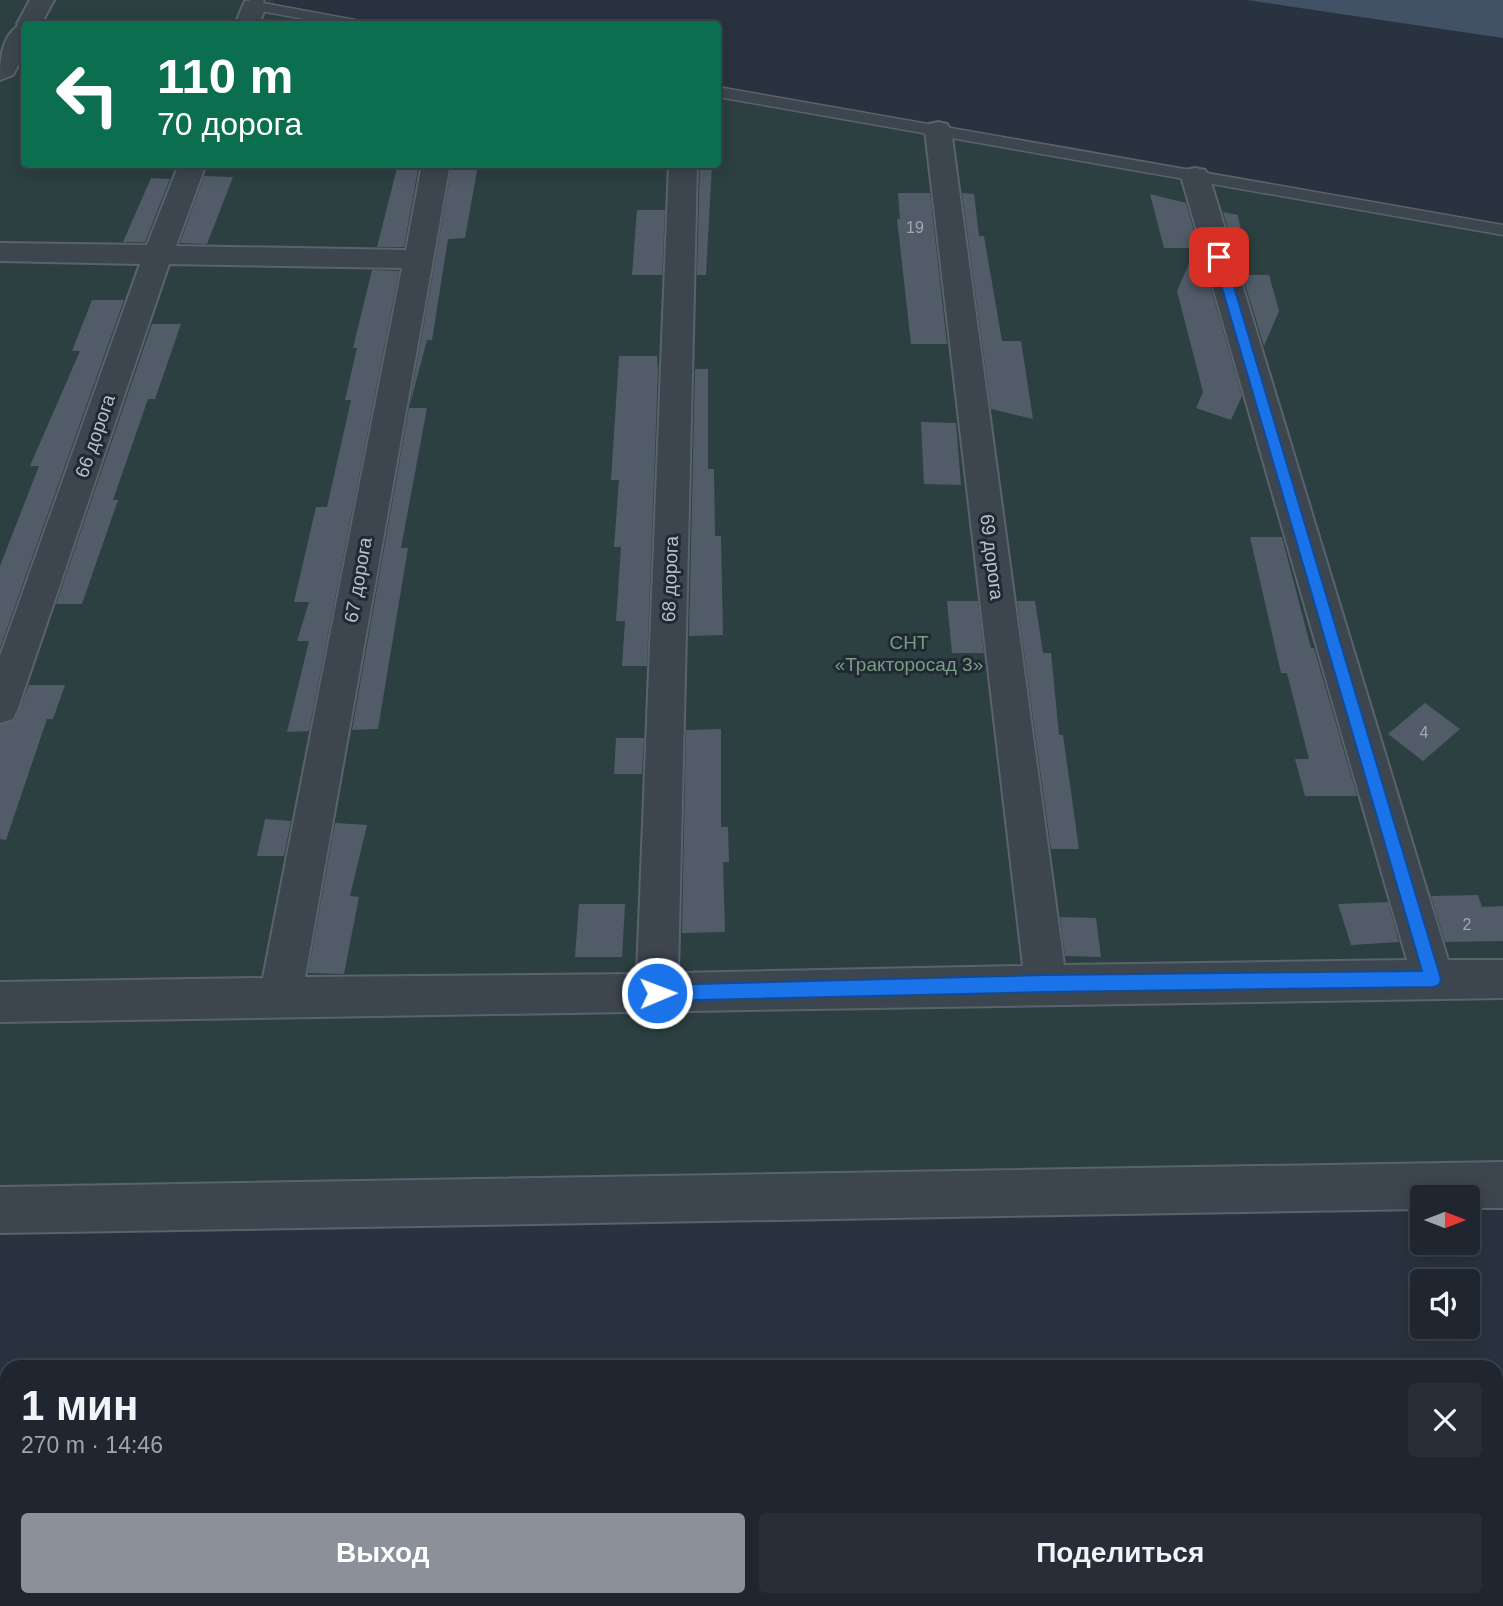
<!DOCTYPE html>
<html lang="ru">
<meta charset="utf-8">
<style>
:root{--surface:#1f262f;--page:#272e37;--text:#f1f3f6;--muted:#a1a5aa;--line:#3c434b;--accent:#8c9099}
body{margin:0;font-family:Arial,sans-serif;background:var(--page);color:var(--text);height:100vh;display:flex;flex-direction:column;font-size:26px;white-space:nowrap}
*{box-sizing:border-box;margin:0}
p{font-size:23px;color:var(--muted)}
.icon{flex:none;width:38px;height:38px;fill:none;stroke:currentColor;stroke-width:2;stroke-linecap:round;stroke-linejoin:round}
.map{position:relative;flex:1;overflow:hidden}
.panel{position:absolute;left:0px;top:1360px;width:1503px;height:247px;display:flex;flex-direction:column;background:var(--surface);border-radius:21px 21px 0 0;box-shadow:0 4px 18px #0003,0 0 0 2px var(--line)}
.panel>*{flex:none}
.hud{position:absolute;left:21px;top:21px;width:700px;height:147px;border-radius:7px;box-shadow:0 4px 18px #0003,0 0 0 2px var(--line);background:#0b6e4f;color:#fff;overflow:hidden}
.needle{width:46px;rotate:90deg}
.tools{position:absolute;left:1410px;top:1185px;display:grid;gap:14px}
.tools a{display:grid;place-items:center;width:70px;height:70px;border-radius:7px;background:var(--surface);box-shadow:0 4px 18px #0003,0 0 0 2px var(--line);font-size:35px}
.pin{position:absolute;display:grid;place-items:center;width:60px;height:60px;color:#fff;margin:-30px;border-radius:14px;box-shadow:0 4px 10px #0006}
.me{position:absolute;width:77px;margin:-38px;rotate:89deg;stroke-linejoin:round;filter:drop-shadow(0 0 5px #0008)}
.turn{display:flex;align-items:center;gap:24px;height:147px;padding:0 21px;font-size:32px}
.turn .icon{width:91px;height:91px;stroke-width:2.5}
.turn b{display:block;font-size:49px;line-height:60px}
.round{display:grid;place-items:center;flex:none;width:74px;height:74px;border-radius:7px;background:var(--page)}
.overview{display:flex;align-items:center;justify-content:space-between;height:119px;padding:0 21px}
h1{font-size:42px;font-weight:600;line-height:52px}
.cta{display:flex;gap:14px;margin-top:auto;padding:14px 21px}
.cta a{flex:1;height:80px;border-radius:7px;background:var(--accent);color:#fff;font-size:28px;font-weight:600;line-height:80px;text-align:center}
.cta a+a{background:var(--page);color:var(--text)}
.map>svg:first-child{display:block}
.green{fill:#2c4041}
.water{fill:#415166}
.building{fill:#525c69}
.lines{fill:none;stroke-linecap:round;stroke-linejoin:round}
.service-casing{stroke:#5a636c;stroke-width:3}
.minor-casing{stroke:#5a636c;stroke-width:4}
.service{fill:#3d454f;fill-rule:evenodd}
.minor{fill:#3d454f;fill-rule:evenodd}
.route{fill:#1a73e8;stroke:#114b97;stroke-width:2}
.labels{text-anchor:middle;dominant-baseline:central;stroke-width:6;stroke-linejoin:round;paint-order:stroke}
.number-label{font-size:16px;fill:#9fa7b1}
.street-label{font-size:19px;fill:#b9c0c9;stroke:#212a34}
.park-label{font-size:19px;fill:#7a9d81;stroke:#212a34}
</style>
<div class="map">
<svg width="1503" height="1606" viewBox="0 0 1503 1606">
<rect width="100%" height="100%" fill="#29333f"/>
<path class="green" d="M0,0h274l-1,7 99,17h-348v140h694v-77l785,137v945l-1503,22z
M1496,1563h7v43h-1503v-12h7v6h1489z"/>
<path class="water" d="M1247,0h256v38z"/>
<path class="building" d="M398,164h21l-15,83h-27z
M700,164h12l-6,111h-9z
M452,165h26l-13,73 -17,1 -16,101h-5l-18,68h18l-26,140h7l-30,181 -26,1z
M204,176l29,1 -26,67 -27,-1z
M151,178l19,1 -25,63h-22z
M898,193h32l17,151h-36l-14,-125h3z
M962,193l12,1 5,42h5l18,105h19l12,78 -42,-10z
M1150,194l36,9 56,193 -11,24 -35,-12 7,-16 -26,-101 19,-43h-32z
M637,210h28l-3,65h-30z
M1223,212l15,3 10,60h21l10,36 -15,35z
M372,270l27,1 -90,460 -22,1 22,-91h-12l12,-39h-15l22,-95h11l24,-107h-6l12,-52h-4z
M92,300h32l-124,348v-82l39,-100h-9l50,-115h-8z
M152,324h29l-26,75h-7l-35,101h5l-36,104h-26z
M619,356h38l1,14 -11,296h-25l3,-45h-9l5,-74h-7l5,-67h-8z
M695,369h13v100h6l1,67h6l2,99 -34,1z
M921,422l35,1 5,62 -37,-1z
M1250,537h32l29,111h3l43,148h-52l-10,-37h14l-22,-86h-6z
M947,601h31l6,52h-32z
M1017,601h18l8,52h-4h12l8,82h4l16,114h-28z
M29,685h36l-12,34h-6l-41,121 -6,-1v-114l15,-5z
M1425,703l35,26 -37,32 -35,-27z
M721,729v98h7l1,35h-6l2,70 -43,1 4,-203z
M616,738h28l-2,36h-28z
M265,819l26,2 -7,35h-27z
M335,823l32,2 -17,71 9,1 -15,77 -36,-1z
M1478,895l4,12 21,-1v35l-58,1 -14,-46z
M1388,902l11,40 -48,3 -13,-41z
M579,904h46l-3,53h-47z
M1060,917l36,1 5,39 -36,-1z"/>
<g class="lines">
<g class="service-casing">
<path id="service" d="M250,0h14l-1,3 92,17 7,4h-29l-79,-14 -7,-4z
M718,87l785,138v10l-785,-138z"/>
</g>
<g class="minor-casing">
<path id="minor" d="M30,0h24l-13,24h-17v31l-11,20 -13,5c0,-20 1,-42 18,-54l-1,-2z
M245,1l14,-1 7,6 -7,18h-24z
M938,122l9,2 4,6 113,835 343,-5 -226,-784 4,-6 10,-2 10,2 4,6 239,784h55v38l-1503,24v-40l263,-4 139,-710 -233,-4 -151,444 -5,11 -13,4v-67l140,-392 -140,-3v-18l147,2 32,-81h27l-30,82 230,4 16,-86h28l-145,813 332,-3 32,-810h28l-19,809 345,-7 -98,-836 4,-6z
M1503,1162v46h-35v-11h-45v12l-1423,24v-46z"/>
</g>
<use href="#service" class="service"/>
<use href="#minor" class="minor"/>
</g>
<path class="route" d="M1219,253l6,4 216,722 -2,6 -6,2 -387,5 -389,9 -6,-3 -2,-5 2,-6 6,-2 389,-10 376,-4 -209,-714z"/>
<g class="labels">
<g class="number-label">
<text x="915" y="227">19</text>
<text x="1424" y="732">4</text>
<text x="1467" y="924">2</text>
</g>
<g class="street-label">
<text transform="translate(95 436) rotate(-71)">66 дорога</text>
<text transform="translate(992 557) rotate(83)">69 дорога</text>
<text transform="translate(670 579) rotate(-88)">68 дорога</text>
<text transform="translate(358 580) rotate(-80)">67 дорога</text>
</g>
<g class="park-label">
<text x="909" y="642">СНТ<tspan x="909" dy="22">«Тракторосад 3»</tspan></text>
</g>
</g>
</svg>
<div class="tools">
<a><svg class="needle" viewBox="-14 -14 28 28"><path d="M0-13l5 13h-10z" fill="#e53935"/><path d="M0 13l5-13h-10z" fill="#a1a5aa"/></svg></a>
<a><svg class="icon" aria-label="sound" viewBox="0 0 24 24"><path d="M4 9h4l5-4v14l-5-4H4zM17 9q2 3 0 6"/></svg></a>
</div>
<div class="pin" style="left:1219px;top:257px;background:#d93025"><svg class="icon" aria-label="arrive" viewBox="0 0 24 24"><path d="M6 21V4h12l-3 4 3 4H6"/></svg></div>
<svg class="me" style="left:657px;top:993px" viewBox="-20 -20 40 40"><circle r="17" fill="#1a73e8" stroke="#fff" stroke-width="3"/><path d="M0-11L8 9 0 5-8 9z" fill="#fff"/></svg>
<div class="hud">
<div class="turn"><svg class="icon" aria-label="left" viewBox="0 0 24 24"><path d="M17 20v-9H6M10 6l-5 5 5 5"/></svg><div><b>110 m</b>70 дорога</div></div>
</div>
<section class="panel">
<div class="overview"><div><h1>1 мин</h1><p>270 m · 14:46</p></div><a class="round"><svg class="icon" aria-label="close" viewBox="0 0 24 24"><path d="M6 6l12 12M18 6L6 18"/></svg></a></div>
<div class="cta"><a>Выход</a><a>Поделиться</a></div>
</section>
</div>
